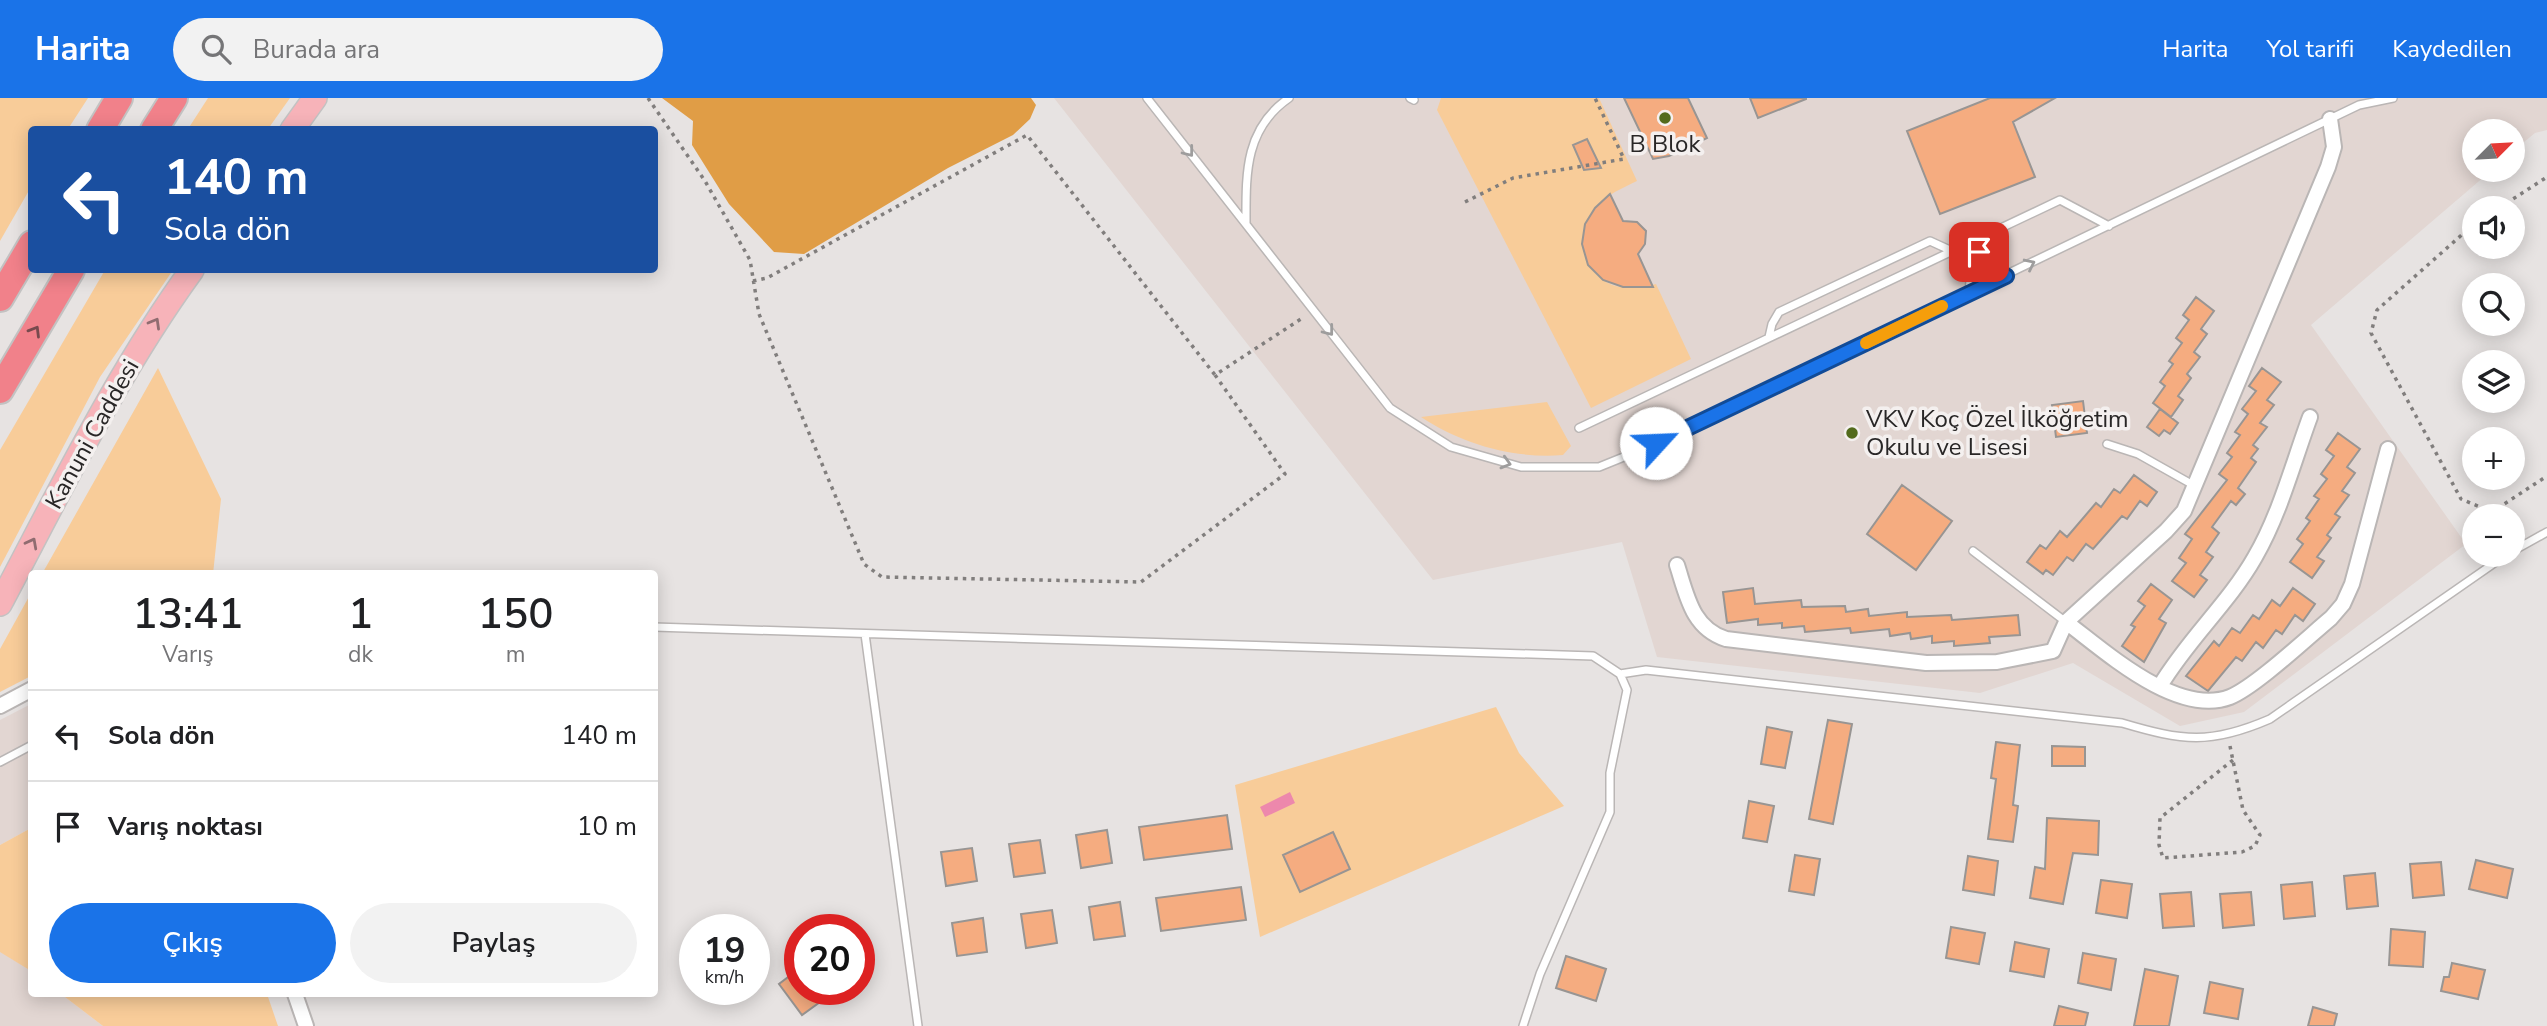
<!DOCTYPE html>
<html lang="tr">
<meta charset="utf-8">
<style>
:root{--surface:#fff;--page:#f2f2f2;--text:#202124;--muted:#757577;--line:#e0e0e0;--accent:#1a73e8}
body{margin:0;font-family:"Nunito Sans",sans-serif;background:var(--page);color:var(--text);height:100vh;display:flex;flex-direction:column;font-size:26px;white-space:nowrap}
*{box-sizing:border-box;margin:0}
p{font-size:23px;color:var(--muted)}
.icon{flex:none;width:38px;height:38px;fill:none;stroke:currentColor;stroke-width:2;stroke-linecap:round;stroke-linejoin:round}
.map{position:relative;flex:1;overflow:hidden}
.panel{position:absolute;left:28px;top:472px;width:630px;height:427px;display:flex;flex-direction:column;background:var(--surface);border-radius:7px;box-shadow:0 4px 18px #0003}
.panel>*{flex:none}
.guide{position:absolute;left:28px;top:28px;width:630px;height:147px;border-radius:7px;box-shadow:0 4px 18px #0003;background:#1a4fa0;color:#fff;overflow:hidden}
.needle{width:46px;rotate:66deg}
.tools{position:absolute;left:2462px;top:21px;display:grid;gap:14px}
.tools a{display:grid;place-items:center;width:63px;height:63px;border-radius:50%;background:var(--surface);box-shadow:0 4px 18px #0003;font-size:35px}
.speed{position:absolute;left:679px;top:816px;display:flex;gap:14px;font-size:35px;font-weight:700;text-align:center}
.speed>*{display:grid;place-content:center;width:91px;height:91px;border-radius:50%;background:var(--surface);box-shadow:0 4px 18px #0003;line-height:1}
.speed small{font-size:18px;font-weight:400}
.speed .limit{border:10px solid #d22;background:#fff;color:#111}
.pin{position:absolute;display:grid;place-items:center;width:60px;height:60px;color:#fff;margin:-30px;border-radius:14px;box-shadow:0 4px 10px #0006}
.me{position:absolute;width:77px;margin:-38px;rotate:65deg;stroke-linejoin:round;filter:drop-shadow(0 0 5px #0008)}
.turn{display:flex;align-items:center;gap:24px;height:147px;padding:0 21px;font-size:32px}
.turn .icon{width:91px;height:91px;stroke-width:2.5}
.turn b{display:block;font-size:49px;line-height:60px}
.eta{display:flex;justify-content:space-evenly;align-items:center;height:119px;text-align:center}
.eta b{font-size:42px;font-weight:600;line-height:49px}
.cta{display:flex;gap:14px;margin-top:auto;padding:14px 21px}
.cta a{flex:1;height:80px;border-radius:42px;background:var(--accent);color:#fff;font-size:28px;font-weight:600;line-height:80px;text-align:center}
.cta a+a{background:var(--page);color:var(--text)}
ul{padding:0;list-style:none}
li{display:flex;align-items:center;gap:21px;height:91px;padding:0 21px;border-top:2px solid var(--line)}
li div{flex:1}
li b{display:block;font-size:26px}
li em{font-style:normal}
header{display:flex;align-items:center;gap:42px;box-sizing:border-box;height:98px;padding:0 35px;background:var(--accent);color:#fff}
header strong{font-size:33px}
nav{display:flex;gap:38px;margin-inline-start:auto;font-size:24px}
.search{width:490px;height:63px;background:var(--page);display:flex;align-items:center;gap:18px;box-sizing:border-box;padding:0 24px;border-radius:38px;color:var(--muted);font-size:26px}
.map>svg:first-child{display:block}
.built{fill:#e2d6d2}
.green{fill:#f8cc99}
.forest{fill:#e09d46}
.water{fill:#ed88ac}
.building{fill:#f5ac80;stroke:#989593;stroke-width:2}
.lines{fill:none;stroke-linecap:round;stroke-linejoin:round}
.service-casing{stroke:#bab6b5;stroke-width:10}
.minor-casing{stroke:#bab6b5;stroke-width:18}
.primary-casing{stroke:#c3c2c2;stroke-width:26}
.motorway-casing{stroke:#c3c2c2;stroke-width:30}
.path{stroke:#817e7d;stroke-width:3.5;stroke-dasharray:3.5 5;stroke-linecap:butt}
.service{stroke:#fff;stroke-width:7}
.minor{stroke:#fff;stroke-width:14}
.primary{stroke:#f7b3b9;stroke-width:23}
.motorway{stroke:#f1818a;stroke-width:26}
.oneway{stroke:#9e9d9d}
.oneway2{stroke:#906c70}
.oneway3{stroke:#784a4e}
.route-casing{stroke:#114b97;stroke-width:18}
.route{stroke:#1a73e8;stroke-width:12}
.slow{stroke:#f59e0b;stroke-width:12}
.poi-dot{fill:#536b1c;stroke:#f4f0ef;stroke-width:2.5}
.labels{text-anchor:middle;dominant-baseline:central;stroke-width:7;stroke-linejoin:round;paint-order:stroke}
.poi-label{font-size:24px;fill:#282626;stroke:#f4f0ef}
.street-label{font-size:24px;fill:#282626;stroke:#f4f0ef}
</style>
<header>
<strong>Harita</strong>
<div class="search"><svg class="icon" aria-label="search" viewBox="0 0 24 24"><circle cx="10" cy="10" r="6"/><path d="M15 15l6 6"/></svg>Burada ara</div>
<nav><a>Harita</a><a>Yol tarifi</a><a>Kaydedilen</a></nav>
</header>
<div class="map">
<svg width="2547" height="928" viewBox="0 0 2547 928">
<rect width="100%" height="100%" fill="#e7e3e2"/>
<path class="built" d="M1054,0h1493v32l-12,3 -22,18v-20h-39v39h18l-181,155 155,219 -222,168 -64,14 -107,-63 -93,30 -323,-36 -35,-115 -189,38z
M31,606v124l-31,17v-125z
M0,853l31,20 1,23h29l42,32h-103z"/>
<path class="green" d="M0,0h88l-20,31 -36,1 -1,57 -31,54z
M208,0h82l-22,31h-80z
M1441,0h158l38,83c-14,7 -30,13 -41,26 -19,20 -17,57 7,73 15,11 36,8 53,4l35,75 -100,49 -154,-298z
M105,172h68l-73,107 -100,190v-117z
M158,270l63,131 -8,75h-171z
M1547,304l24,44 -8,9c-50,4 -101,-11 -142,-38z
M31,495v83l-31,16v-43z
M1496,609l23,46 45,53 -304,131 -25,-152z
M31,730v143l-31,-19v-107z
M61,896h206l11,32h-175z"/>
<path class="forest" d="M662,0h369l5,7 -6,14 -17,16 -65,33 -144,86 -30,-2 -45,-48 -37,-59 1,-24z"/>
<path class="water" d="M1290,694l5,11 -30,14 -5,-10z"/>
<path class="building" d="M1624,0h64l19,40 -38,18 -16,3z
M1750,0h56v1l-48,19z
M1990,0h65l-42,24 22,55 -95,37 -33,-83z
M1587,41l14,29 -17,2 -11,-25z
M1610,96l13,27 14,1 9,9 -1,13 -7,10 15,33h-30l-20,-7 -15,-15 -6,-21 3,-20 10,-16z
M2196,199l18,14 -13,18 6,5 -13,18 6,5 -13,17 4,4 -13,18 5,4 -12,17 -18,-14 12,-17 -5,-4 13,-18 -4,-3 13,-18 -6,-5 13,-18 -6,-5z
M2262,270l19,14 -14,18 7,5 -14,18 7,4 -14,18 5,4 -7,9 5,4 -18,26 7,6 -9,11 -5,-4 -19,26 7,6 -13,19 7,5 -13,18 7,5 -13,17 -22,-16 14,-18 -7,-5 13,-19 -7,-5 42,-54 -8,-6 13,-17 -5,-4 13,-18 -5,-3 13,-18 -6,-5 14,-18 -7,-5z
M2083,303l4,32 -31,4 -4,-32z
M2160,311l18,14 -8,11 -6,-4 -5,6 -12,-9z
M2338,335l22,16 -13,18 8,6 -13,18 7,4 -14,19 5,3 -13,18 4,3 -14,19 7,4 -12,17 -22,-16 13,-18 -6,-5 13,-18 -4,-3 13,-19 -5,-3 13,-17 -6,-5 13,-18 -8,-6z
M2134,377l23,17 -10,14 -7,-5 -13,18 -5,-3 -29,33 -7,-5 -13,17 -6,-4 -14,18 -7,-5 -3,4 -16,-12 13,-17 6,4 14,-18 7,6 29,-34 5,4 13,-18 6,4z
M1902,387l50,36 -36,49 -49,-36z
M2151,486l21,16 -13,19 7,4 -22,39 -22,-16 13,-19 -4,-2 14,-19 -7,-5z
M1753,490l2,16 46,-4 1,7 43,-1 1,6 22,-3 1,7 38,-4v5l44,-2 1,5 66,-5 2,20 -31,2 1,6 -36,3v-5l-22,2v-7l-21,3 -1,-6 -20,3 -1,-7 -38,4 -1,-5 -45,4 -1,-6 -22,2v-5l-24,2v-6l-31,4 -4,-31z
M2293,490l22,16 -12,17 -8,-6 -13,19 -6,-4 -13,18 -7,-6 -14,19 -6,-4 -28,34 -22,-15 28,-35 5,5 13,-18 8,5 13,-18 6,4 13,-19 8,6z
M1828,622l24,4 -19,100 -24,-5z
M1767,629l25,5 -7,36 -24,-4z
M1996,644l24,3 -7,60 5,1 -5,36 -25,-3 8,-60 -5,-1z
M2052,648l33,1v19h-33z
M1749,703l25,5 -7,36 -24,-4z
M1227,717l5,34 -88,11 -5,-33z
M2047,720l52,3 -1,34 -25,-2 -10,51 -33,-6 5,-31 10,2z
M1107,732l5,33 -31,5 -5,-33z
M1333,734l17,37 -50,23 -17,-37z
M1040,742l5,33 -31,4 -5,-33z
M972,750l5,33 -31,5 -5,-34z
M1795,757l25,4 -6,36 -25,-4z
M1968,758l30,5 -4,34 -31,-5z
M2476,762l37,9 -6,29 -38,-9z
M2441,764l3,33 -31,3 -3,-34z
M2375,775l3,33 -31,3 -3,-33z
M2101,782l31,4 -5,34 -31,-5z
M2312,784l3,34 -31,3 -3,-34z
M1241,789l5,33 -85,11 -5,-33z
M2191,794l3,34 -31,2 -3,-34z
M2251,794l3,33 -31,3 -3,-34z
M1120,804l5,34 -31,4 -5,-33z
M1052,812l5,33 -31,5 -5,-34z
M983,820l4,34 -30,4 -5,-33z
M1951,829l34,6 -6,31 -33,-6z
M2391,831l34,3 -2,35 -34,-2z
M2015,844l34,7 -5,28 -34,-6z
M2083,855l33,6 -5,31 -33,-7z
M1566,858l40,13 -10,32 -40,-13z
M2452,865l33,7 -7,29 -37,-8 3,-14h5z
M800,870v21h10l10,13 -18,13 -23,-31z
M2145,871l33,7 -9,50h-35z
M2210,884l33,7 -5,30 -34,-6z
M2059,908l29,7 -3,13h-31z
M2313,909l24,7 -3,12h-26z"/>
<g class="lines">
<g class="service-casing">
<path id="service" d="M1147,0l243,310 61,39 70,20h78l42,-17 718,-345 34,-7
M1410,0l4,2
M1246,126c0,-49 -2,-95 43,-126
M1981,139c-3,22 4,31 24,39
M1769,239l3,-13 7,-12 151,-71 22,10 19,16 -2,27
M1579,330l481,-228 49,26
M2107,346l31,10 57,32
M1973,453l93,71
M2513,453l34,-19
M654,529l939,29 27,18 26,-4 476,53c61,18 88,22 148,-4l236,-164
M865,536l53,392
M0,664l32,-17
M1523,928l17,-52 70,-162v-39l17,-83 -7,-16"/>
</g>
<g class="minor-casing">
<path id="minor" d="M1677,467c10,31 15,63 49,74l200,24 71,-1 56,-11 13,-29 100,-91 18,-20 144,-344 6,-20 -4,-28
M2066,524c40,30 111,95 164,75 25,-10 77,-59 101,-79l12,-14 9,-20 36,-135
M2160,588c28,-47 69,-83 95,-129 25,-43 38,-94 55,-140
M0,608l32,-17
M295,896l11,32"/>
</g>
<g class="primary-casing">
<path id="primary" d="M292,32l23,-32
M0,506c60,-113 117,-231 192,-334"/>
</g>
<g class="motorway-casing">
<path id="motorway" d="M100,32l19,-32
M154,32l20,-32
M0,200l32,-54
M0,292l71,-120"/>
</g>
<path class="path" d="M648,0l57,83 45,79 9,54 105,250 18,13 259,5 144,-108 -70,-99 89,-58
M1465,104l48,-24 111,-19 -29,-61
M2499,110l48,-31
M2474,126l-97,86 -6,23 90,166 31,13 55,-36
M753,183l14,-3 260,-143 188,240
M2230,648l13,64 17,25 -5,11 -13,6 -79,6 -4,-13 1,-27 73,-58"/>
<use href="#service" class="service"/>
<use href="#minor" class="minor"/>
<use href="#primary" class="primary"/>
<use href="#motorway" class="motorway"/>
</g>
<defs><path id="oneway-chevron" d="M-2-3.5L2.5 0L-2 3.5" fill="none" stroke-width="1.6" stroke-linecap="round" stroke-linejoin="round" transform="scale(1.75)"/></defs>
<g class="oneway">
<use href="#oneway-chevron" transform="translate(1189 54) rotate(52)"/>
<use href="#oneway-chevron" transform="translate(2030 166) rotate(-26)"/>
<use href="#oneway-chevron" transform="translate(1329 233) rotate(52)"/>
<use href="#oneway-chevron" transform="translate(1506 365) rotate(16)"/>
</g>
<g class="oneway2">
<use href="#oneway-chevron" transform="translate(155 225) rotate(-60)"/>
<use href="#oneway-chevron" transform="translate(32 445) rotate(-62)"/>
</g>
<use class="oneway3" href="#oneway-chevron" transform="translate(35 233) rotate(-59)"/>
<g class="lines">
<g class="route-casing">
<path id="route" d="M1656,345l350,-167 -15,-6 -12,-18"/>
</g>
<use href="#route" class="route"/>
<path class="slow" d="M1866,245l76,-37"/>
</g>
<g class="poi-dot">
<circle cx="1665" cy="20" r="7"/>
<circle cx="1852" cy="335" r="7"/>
</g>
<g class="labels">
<g class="poi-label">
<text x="1665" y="46">B Blok</text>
<text x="1866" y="321" text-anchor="start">VKV Koç Özel İlköğretim<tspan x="1866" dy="28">Okulu ve Lisesi</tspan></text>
</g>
<g class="street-label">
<text transform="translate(92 336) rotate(-61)">Kanuni Caddesi</text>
</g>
</g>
</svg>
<div class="tools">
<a><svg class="needle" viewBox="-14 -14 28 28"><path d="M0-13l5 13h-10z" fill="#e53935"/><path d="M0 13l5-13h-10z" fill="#757577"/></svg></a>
<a><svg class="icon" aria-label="sound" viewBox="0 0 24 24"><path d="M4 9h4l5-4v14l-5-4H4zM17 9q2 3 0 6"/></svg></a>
<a><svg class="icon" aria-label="search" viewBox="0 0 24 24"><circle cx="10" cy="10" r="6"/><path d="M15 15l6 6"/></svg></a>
<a><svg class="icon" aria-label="layers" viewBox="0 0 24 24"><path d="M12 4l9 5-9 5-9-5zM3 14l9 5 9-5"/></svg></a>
<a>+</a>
<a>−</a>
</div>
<div class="speed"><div>19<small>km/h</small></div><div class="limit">20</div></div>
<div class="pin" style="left:1979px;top:154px;background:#d93025"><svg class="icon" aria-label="arrive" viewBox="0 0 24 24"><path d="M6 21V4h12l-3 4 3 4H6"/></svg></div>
<svg class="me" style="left:1656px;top:345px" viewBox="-20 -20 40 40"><circle r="19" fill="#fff"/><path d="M0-13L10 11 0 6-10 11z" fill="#1a73e8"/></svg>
<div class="guide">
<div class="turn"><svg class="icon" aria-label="left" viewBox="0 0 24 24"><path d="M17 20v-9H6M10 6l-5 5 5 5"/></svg><div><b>140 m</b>Sola dön</div></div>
</div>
<section class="panel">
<div class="eta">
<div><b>13:41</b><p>Varış</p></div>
<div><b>1</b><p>dk</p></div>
<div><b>150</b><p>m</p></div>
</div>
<ul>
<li><svg class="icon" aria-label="left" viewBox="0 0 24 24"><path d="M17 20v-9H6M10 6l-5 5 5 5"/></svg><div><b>Sola dön</b></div><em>140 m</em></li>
<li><svg class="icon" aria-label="arrive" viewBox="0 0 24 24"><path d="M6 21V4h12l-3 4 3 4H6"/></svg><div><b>Varış noktası</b></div><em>10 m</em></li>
</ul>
<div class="cta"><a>Çıkış</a><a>Paylaş</a></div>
</section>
</div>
